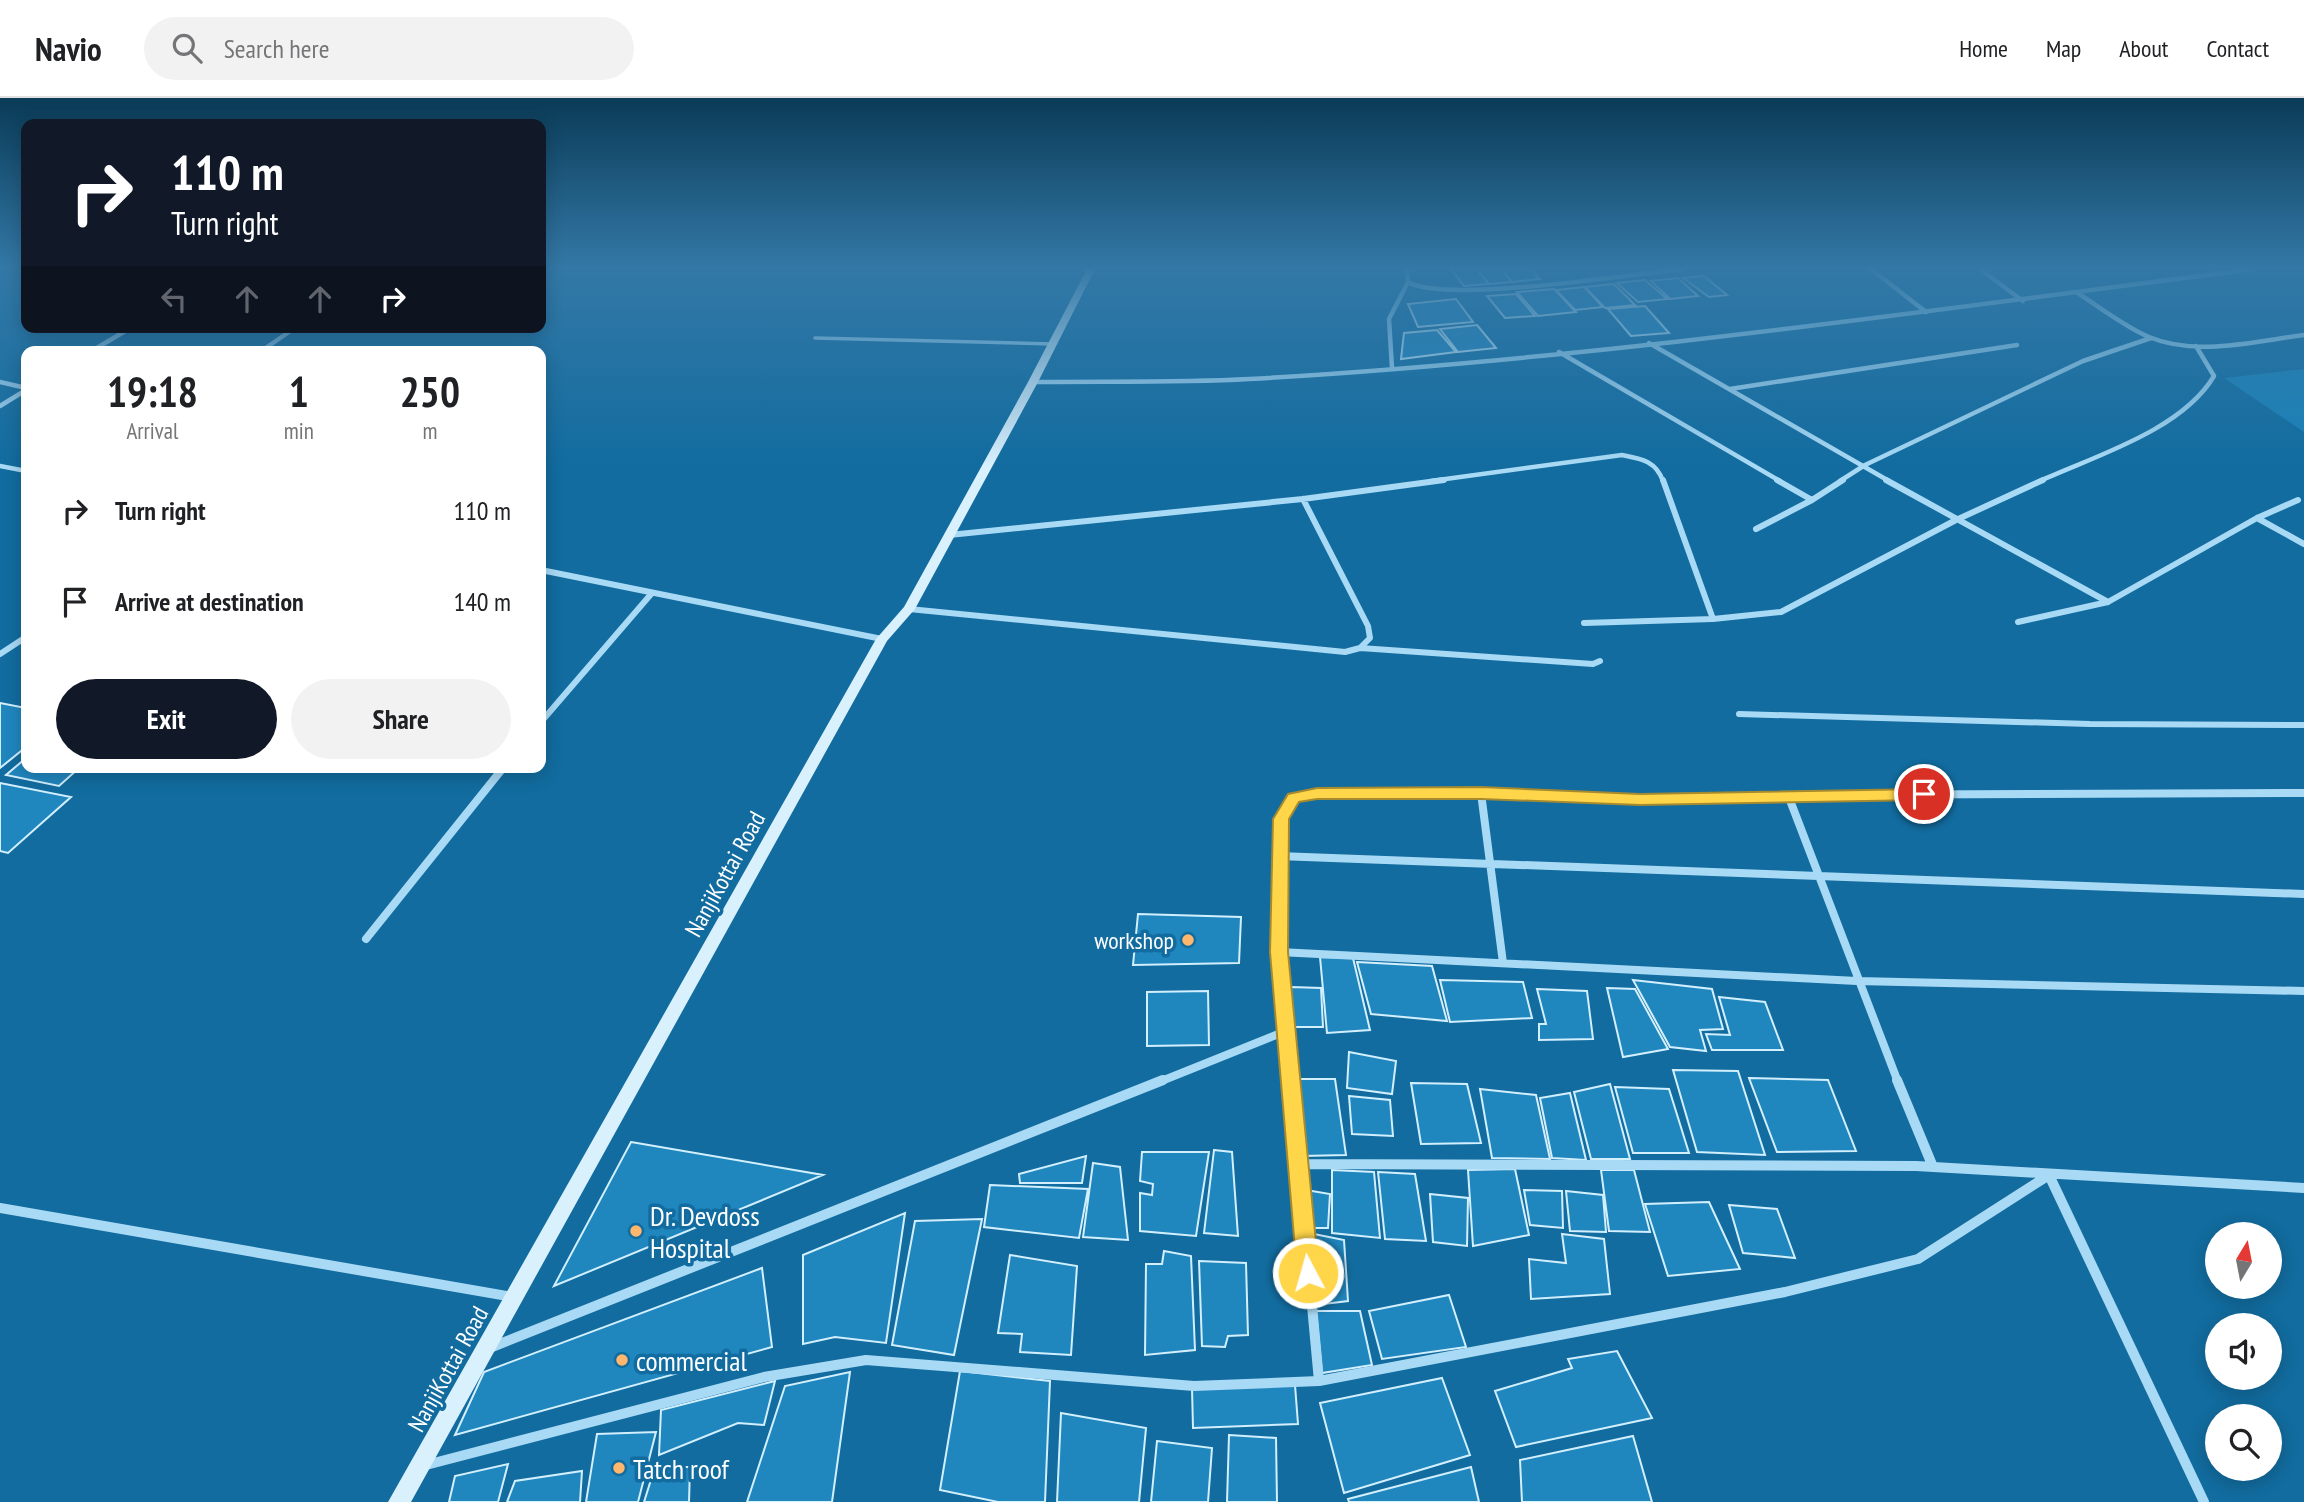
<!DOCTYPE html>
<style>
:root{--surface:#fff;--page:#f2f2f2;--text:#202124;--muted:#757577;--line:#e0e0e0;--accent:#111827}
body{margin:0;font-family:"PT Sans Narrow",sans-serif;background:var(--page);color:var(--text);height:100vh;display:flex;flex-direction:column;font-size:26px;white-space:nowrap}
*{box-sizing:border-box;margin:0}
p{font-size:23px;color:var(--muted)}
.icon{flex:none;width:38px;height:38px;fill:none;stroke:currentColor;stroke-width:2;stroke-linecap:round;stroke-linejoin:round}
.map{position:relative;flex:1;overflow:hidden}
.panel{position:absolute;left:21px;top:248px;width:525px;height:427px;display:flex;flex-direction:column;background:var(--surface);border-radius:14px;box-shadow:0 4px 18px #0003}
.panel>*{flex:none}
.top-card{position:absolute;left:21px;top:21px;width:525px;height:214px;border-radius:14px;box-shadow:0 4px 18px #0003;background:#111827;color:#fff;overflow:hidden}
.needle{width:46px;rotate:10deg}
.controls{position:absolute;left:2205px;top:1124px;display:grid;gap:14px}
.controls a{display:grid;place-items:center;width:77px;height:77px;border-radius:50%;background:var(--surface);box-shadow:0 4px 18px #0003;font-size:35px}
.pin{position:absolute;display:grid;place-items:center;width:60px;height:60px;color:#fff;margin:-30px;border:4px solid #fff;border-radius:50%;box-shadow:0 2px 7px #0007}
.me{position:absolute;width:77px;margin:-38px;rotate:354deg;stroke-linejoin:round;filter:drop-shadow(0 0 5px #0008)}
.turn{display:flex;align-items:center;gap:24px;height:147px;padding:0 35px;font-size:32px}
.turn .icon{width:91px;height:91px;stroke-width:2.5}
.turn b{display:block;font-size:49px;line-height:60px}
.lanes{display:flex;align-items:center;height:66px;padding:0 35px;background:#0003;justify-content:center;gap:35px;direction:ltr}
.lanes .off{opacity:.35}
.eta{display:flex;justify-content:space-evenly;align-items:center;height:119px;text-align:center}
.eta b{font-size:42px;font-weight:600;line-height:49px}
.button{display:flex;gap:14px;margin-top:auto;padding:14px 35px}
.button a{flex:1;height:80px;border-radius:42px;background:var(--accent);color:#fff;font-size:28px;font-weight:600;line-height:80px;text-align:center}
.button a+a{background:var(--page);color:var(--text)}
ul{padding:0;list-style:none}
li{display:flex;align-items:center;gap:21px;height:91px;padding:0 35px}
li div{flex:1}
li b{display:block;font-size:26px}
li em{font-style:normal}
header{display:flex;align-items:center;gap:42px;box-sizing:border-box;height:98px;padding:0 35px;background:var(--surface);border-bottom:2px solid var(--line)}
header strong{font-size:33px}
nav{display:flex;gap:38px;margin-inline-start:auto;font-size:24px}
.search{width:490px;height:63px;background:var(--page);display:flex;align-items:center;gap:18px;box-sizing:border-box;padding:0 24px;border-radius:38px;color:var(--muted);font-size:26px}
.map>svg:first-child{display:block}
.green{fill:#1a82b9}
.building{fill:#2086be;stroke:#d2effe;stroke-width:2}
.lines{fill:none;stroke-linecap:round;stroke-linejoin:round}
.service{stroke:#a9daf5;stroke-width:3.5}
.minor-far3{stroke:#a9daf5;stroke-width:4.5}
.minor-far2{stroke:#a9daf5;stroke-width:6}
.minor-far1{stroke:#a9daf5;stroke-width:8}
.minor{stroke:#a9daf5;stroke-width:10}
.secondary{fill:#d9f0fd;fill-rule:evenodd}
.route{fill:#ffd54a;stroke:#a68a30;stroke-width:2}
.poi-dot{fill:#ffb76d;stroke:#126c9f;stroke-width:2.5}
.labels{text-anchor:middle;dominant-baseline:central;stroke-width:7;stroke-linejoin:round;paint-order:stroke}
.street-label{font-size:24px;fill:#fff;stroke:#126c9f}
.poi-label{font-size:24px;fill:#fff;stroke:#126c9f;text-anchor:end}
.near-poi-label{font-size:28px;fill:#fff;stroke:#126c9f;text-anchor:start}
</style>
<header>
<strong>Navio</strong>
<div class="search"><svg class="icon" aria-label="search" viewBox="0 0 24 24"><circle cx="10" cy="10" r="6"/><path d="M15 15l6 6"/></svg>Search here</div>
<nav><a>Home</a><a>Map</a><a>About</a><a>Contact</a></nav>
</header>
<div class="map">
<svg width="2304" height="1404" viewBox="0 0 2304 1404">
<rect width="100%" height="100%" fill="#126c9f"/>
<path class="green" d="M2304,271v63l-80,-54z"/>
<path class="building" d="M1451,171h25l13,15 -25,2z
M1476,171h25l11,13 -23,2z
M1501,171h30l9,10 -28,3z
M1704,178l23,19 -18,2 -26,-19z
M1678,180l20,18 -28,3 -19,-18z
M1645,182l22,19 -29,3 -21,-19z
M1614,186l21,21 -30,3 -20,-21z
M1584,189l19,20 -28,3 -19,-20z
M1554,191l22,23 -38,4 -21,-24z
M1516,196l19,22 -30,2 -18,-22z
M1456,201l17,23 -55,5 -10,-23z
M1645,208l24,27 -38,3 -23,-27z
M1477,227l19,23 -38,4 -18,-23z
M1437,232l19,22 -55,7 3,-26z
M0,605l26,5v39l-26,21z
M26,660v10h53l-20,18 -53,-11z
M0,685l71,14 -63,56 -8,-2z
M1138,816l103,3 -2,46 -106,2z
M1320,859l33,1 17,72 -43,3z
M1357,864l75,4 15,55 -76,-7z
M1440,882l83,2 9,36 -82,4z
M1633,882l79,9 11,40 -23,1 6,21 -36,-4z
M1291,889l30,1 2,39h-31z
M1607,890l28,1 33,60 -45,8z
M1537,891l50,2 6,48 -54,1v-16h7z
M1208,893l1,54 -62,1v-54z
M1719,899l46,5 18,48h-71l-6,-16 24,1z
M1349,954l47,9 -4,33 -45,-6z
M1673,972l65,1 27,84 -68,-3z
M1749,980l79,2 28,71 -79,1z
M1297,981h38l11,76 -44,1z
M1411,985l56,1 14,59 -60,1z
M1610,986l20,75h-39l-17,-67z
M1615,989l54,2 20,64h-56z
M1480,991l56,6 14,64 -58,-1z
M1570,995l16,67 -34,-2 -12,-60z
M1349,998l41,4 3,36 -41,-2z
M631,1044l192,33 -269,111z
M1214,1052l18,2 6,84 -34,-3z
M1142,1054h67l-13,84 -56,-5v-38l12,2 1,-11 -13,-3z
M1086,1058l-4,27h-62l-1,-9z
M1093,1065l27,4 8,73 -45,-3z
M1515,1071l14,66 -56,11 -5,-76z
M1332,1072l42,2 6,66 -48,-5z
M1601,1072h33l16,62 -41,-1z
M1378,1074l37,2 11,67 -41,-2z
M990,1087l98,4 -9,49 -95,-11z
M1306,1092l24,4 -2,34h-21z
M1524,1092l38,1 1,37 -33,-3z
M1566,1093l37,4 3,37 -36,-1z
M1430,1096l38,4 -1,48 -34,-4z
M1709,1104l31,67 -72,7 -23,-72z
M1729,1107l48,4 18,49 -52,-5z
M905,1115l-19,130 -51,-6 -32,7v-89z
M982,1121l-28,136 -62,-10 23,-124z
M1309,1135l35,7 4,61 -32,4z
M1562,1136l42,5 6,55 -79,5 -2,-40 37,4z
M1164,1153l27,5 4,94 -50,5 1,-91h16z
M1010,1157l67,11 -6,89 -51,-3 2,-18 -24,-1z
M1199,1163l47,2 2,72 -20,1 -3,11 -23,-1z
M762,1170l10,79 -317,88 29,-63z
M1449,1197l17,52 -84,12 -13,-48z
M1316,1213h44l12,54 -50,8z
M1617,1253l35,67 -136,29 -21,-56 77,-23 -4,-9z
M960,1273l90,10 -5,121h-47l-58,-12z
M850,1274l-18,130h-85l38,-116z
M1442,1280l28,77 -126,38 -24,-90z
M775,1283l-11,44 -26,-2 -79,32 2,-45z
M1295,1287l3,39 -105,4 -1,-40z
M1061,1315l85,15 -7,74h-82z
M656,1334l-18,70h-52l11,-68z
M1229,1337l47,3 1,64h-50z
M1633,1338l19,66h-130l-2,-42z
M1157,1343l55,7 -4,54h-57z
M508,1366l-10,38h-49l6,-26z
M655,1369h35l-1,35h-45z
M1471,1369l8,35h-130l-1,-3z
M582,1373l-2,31h-73l8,-21z"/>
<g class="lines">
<path class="service" d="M815,240l238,6"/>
<path class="minor-far3" d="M1871,171l55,43
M1980,171l43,32
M1408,184c38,22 223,-8 276,-13
M2076,194c24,15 47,34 73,45 48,20 106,4 155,-2
M1649,245l240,138
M90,254l42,-25
M260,254l36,-25
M1559,254l221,129
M1392,270l-3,-49 19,-37 -1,-13
M0,284l26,6
M1033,284c72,-1 144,1 216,-3 336,-19 670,-67 1004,-110
M1730,291l287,-44
M0,308l26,-16
M0,368l26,5
M1431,383l191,-26c20,4 34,6 41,26
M1840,383l25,-16 218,-104 68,-23
M2040,383c55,-25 142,-51 174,-105l-18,-30"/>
<path class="minor-far2" d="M1663,382l50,139
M1777,382l35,20
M1886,382l222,122
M2257,420l47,26
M1756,431l56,-29 31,-20
M949,437l354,-36 141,-19
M541,472l341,69
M909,511l436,43 15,-4 10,-10 -2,-12 -65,-127
M2018,524l90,-20 149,-84 41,-18
M1584,525l129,-4 68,-7 175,-92 87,-40
M1360,550l233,16 7,-3
M0,556l26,-17
M1739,616l351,10 214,1
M541,624l111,-129"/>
<path class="minor-far1" d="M1481,695l22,170
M1788,697l110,287
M1278,758l1026,38
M366,841l137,-171
M1279,854l578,29 447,10
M1159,984l127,-51
M1291,984l-12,-130 2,-133 13,-21 23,-5h164l159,7 148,-5 516,-2"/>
<path class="minor" d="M1291,982l28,301
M1897,982l36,87
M1297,1066l619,2 388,22
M0,1110l513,89
M492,1249l671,-267
M426,1367l338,-88 102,-17 328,26 125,-5 466,-89 133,-33 131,-84 155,327"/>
<path class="secondary" d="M1087,171h8l-57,113 -123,227 -28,32 -476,861h-23l488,-863 28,-32 124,-225z"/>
</g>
<linearGradient id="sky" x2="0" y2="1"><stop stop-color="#0a3b57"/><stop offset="0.46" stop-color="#3378a6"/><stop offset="1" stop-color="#3378a6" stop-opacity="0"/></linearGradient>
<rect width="2304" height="368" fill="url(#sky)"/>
<path class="route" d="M1481,689l159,7 284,-5 8,5 -8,6 -284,5 -159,-6h-164l-18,3 -10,17 -1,133 31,321 -4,7 -7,3 -8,-3 -3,-7 -27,-321 3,-133 15,-25 29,-6z"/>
<g class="poi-dot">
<circle cx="1188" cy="842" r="7"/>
<circle cx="636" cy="1133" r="7"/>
<circle cx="622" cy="1262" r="7"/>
<circle cx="619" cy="1370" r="7"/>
</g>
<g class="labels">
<g class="street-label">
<text transform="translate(725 776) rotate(-61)">NanjiKottai Road</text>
<text transform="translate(448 1271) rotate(-61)">NanjiKottai Road</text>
</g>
<g class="poi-label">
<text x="1174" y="842">workshop</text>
</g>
<g class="near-poi-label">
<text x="650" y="1117">Dr. Devdoss<tspan x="650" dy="32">Hospital</tspan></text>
<text x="636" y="1262">commercial</text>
<text x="633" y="1370">Tatch roof</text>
</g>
</g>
</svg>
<div class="controls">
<a><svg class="needle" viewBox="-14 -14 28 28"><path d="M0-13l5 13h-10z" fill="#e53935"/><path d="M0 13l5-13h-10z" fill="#757577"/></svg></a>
<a><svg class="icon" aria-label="sound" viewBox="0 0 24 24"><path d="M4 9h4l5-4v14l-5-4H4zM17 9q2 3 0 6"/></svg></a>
<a><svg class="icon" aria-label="search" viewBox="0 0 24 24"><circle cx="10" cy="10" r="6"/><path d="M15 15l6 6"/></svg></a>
</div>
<div class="pin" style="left:1924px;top:696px;background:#d93025"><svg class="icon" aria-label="arrive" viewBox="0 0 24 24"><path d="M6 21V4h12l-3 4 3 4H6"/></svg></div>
<svg class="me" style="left:1308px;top:1175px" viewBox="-20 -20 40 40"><circle r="17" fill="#ffd54a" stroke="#fff" stroke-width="3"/><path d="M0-11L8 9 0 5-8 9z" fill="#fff"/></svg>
<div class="top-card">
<div class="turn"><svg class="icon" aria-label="right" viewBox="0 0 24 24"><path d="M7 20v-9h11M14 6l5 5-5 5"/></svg><div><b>110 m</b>Turn right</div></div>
<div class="lanes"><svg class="icon off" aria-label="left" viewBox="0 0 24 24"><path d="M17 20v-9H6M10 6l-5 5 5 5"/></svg><svg class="icon off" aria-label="ahead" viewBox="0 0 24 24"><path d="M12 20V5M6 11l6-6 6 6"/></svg><svg class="icon off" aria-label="ahead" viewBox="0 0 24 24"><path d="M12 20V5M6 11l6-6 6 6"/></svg><svg class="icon" aria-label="right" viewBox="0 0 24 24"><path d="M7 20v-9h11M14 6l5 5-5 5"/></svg></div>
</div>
<section class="panel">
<div class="eta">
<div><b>19:18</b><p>Arrival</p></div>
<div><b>1</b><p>min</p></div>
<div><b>250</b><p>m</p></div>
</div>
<ul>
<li><svg class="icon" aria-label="right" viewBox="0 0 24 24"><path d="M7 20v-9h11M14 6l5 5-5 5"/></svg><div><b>Turn right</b></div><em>110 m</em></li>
<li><svg class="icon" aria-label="arrive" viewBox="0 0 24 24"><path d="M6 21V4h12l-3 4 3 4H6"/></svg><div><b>Arrive at destination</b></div><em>140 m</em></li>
</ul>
<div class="button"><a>Exit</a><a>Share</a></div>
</section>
</div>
